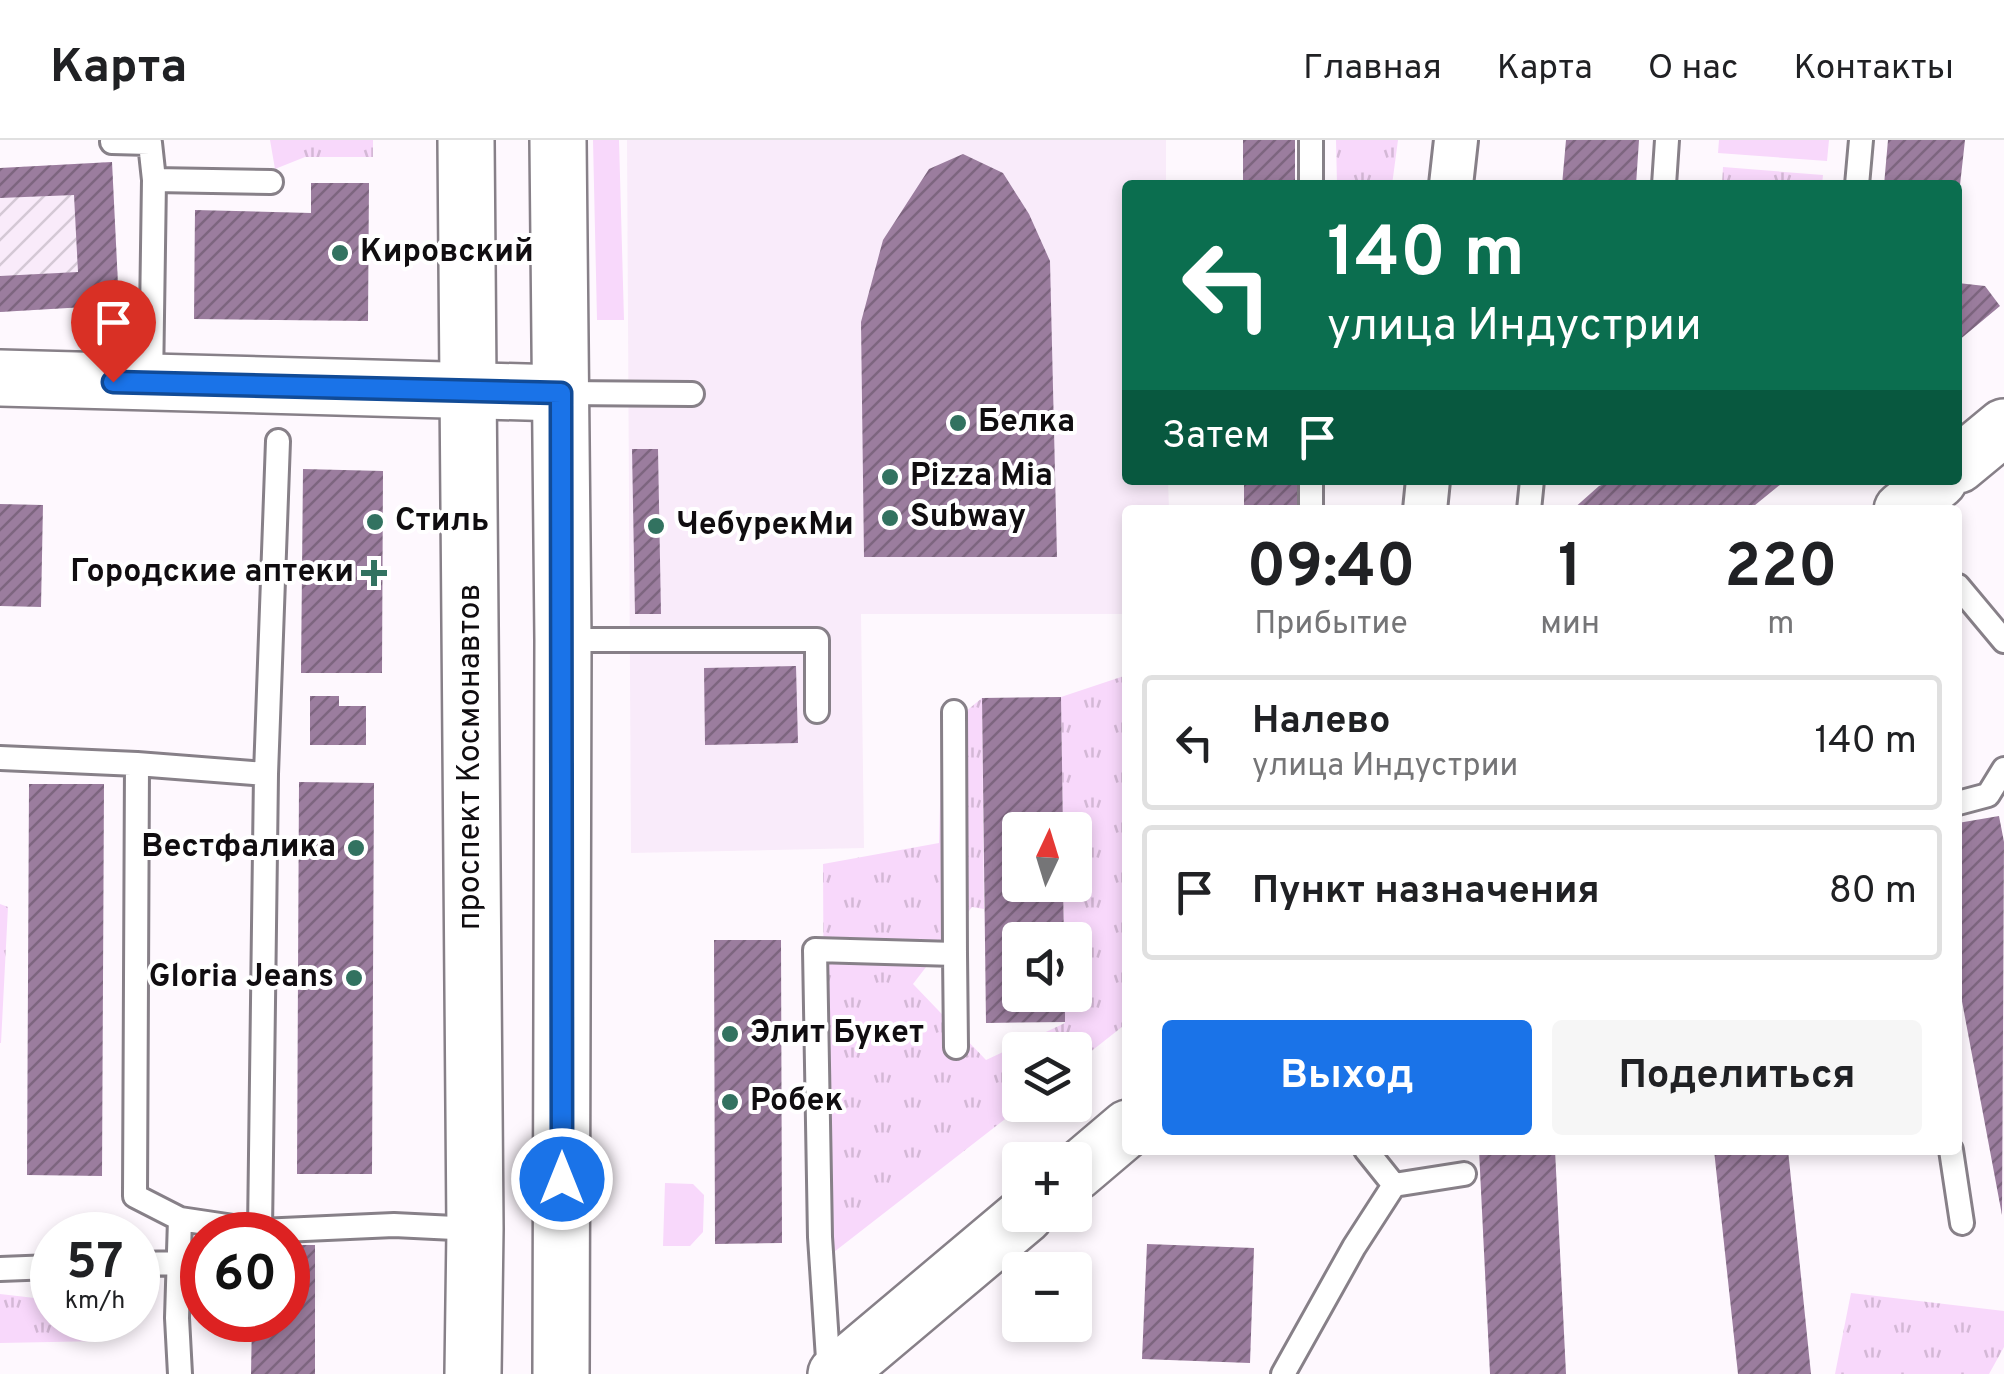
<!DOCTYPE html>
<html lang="ru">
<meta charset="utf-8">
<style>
:root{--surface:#fff;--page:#f6f6f6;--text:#202124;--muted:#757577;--line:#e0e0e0;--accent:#1a73e8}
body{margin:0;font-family:Overpass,sans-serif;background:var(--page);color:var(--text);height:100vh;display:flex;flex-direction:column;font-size:38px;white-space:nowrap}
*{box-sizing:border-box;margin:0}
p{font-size:32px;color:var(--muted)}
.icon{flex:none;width:55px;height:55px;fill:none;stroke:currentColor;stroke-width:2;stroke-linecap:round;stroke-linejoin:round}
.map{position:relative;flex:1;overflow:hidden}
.drawer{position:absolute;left:1122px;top:365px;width:840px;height:650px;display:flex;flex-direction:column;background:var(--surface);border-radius:10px;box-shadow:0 5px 15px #0003}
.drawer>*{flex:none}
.top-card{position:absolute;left:1122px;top:40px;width:840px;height:305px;border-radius:10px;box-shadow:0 5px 15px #0003;background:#0b6e4f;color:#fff;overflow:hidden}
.needle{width:65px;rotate:4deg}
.buttons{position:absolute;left:1002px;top:672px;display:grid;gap:20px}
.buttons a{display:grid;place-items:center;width:90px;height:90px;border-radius:10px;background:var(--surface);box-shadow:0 5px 15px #0003;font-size:50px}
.speed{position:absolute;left:30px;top:1072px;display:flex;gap:20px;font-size:50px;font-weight:700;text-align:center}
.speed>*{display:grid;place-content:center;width:130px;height:130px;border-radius:50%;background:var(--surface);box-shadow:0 5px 15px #0003;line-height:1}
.speed small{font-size:25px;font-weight:400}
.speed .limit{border:15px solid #d22;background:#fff;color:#111}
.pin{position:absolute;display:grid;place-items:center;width:85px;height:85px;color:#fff;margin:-102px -42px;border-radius:50% 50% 50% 0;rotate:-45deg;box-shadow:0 0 10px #0007}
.pin .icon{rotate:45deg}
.me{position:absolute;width:110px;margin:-55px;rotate:0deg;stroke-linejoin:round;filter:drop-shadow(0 0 8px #0008)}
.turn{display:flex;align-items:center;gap:35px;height:210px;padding:0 40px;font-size:45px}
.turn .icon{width:130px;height:130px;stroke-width:2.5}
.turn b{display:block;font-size:70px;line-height:85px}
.then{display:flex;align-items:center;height:95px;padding:0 40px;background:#0003;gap:20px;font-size:38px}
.eta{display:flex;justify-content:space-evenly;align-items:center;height:170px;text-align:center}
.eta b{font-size:60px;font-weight:700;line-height:70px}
.action{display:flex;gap:20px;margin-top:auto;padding:20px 40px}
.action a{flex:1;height:115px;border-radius:10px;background:var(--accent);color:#fff;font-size:40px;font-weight:700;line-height:115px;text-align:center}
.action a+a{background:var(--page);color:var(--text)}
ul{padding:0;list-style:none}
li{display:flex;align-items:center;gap:30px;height:135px;margin:0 20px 15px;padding:0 20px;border:5px solid var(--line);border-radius:10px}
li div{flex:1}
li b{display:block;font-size:38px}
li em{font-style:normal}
header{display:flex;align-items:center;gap:60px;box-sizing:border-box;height:140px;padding:0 50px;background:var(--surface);border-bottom:2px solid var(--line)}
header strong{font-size:48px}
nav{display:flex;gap:55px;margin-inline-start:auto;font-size:35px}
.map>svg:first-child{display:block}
.built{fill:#f9ebfa}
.industrial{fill:url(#industrial-furrows)}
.grass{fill:#f8d8fb}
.park{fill:url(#park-tufts)}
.building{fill:url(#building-hatch)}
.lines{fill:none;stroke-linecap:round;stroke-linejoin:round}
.lane-casing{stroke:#878088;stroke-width:28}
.street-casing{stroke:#878088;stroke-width:48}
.secondary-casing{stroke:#878088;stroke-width:60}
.primary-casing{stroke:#878088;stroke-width:60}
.lane{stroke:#fff;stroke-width:22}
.street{stroke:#fff;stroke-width:42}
.secondary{stroke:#fff;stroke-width:55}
.primary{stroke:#fff;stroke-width:55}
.route-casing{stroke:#114b97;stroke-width:25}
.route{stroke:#1a73e8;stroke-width:18}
.poi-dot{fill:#327260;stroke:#fff;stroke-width:4}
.labels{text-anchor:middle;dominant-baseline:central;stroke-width:8;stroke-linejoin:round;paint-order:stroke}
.poi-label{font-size:32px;font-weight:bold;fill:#100d10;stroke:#fff;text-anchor:start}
.street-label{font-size:32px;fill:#100d10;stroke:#fff}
</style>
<header>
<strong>Карта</strong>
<nav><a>Главная</a><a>Карта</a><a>О нас</a><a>Контакты</a></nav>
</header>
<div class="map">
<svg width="2004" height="1234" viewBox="0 0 2004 1234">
<defs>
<pattern id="industrial-furrows" width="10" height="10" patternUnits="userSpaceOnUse" patternTransform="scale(2.5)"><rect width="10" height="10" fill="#f9ebfa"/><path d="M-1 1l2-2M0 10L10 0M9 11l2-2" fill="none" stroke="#d4c8d5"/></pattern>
<pattern id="park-tufts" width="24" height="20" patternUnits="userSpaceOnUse" patternTransform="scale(2.5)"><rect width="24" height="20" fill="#f8d8fb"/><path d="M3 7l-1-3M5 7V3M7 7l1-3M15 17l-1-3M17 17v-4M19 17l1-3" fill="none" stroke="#d4b8d6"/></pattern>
<pattern id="building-hatch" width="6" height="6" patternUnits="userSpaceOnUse" patternTransform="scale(2.5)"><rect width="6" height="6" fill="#9b7d9e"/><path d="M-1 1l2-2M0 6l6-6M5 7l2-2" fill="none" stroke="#7d657f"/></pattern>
</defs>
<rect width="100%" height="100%" fill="#fef8fe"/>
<path class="built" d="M627,0h539v45h-38v295h40l1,30h-41l-1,104h-266l3,234 -233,5z"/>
<path class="industrial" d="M112,22l7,143 -119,7v-144z"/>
<path class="grass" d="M593,0h26l5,180h-27z
M1719,0h110l-2,21 -109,-8z
M665,1043l28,1 11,11 -1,37 -13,14h-27z"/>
<path class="park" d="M270,0h103v17h-68l-30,12z
M1336,0h62l-6,45h-55z
M1723,27l100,8 -1,10h-100z
M1127,535v348l-52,41v-14h-55v55h3l-198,154 -2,-395 116,-21 3,-112 40,-33 2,211 -12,-2 -59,77 73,76 79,-37v-28h10v-55h-11l-1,-55h12v-55h-12l-2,-133z
M0,764l8,3 -7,136h-1z
M1851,1153l153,18v36l-15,27h-154z
M0,1154l52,6v20h67l-16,21 -103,2z"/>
<path class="building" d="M1243,0h52v45h-52z
M1566,0h73l-3,45h-74z
M1888,0h77l-5,45h-76z
M963,14l40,19 26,41 21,47 7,296h-193l-3,-235 22,-82 46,-71z
M112,22l7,143 -119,7v-36l78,-4 -4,-77 -74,3v-30z
M311,43h58l-1,138 -174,-2 1,-109 116,3z
M1958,143l27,3 15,20 -42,35z
M632,309h26l3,165h-26z
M303,329l80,2 -1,202h-81z
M1244,340h53v30h-53z
M1613,340h173l-37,30h-177l27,-24z
M0,364l43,1 -2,102 -41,-1z
M796,526l2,77 -93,2 -1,-77z
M310,556h29v10h27v39h-56z
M1061,557l2,133h-43v55h43l1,55h-44v55h45v27l-79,1 -4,-325z
M299,642l75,1 -2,391h-75z
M29,644h75l-2,392 -75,-1z
M1999,676l5,26 -2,373 -44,-235v-157z
M714,800h67l1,303 -67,1z
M1479,1010h76l11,224h-76z
M1714,1010h74l23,224h-73z
M1147,1104l107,4 -4,115 -108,-4z
M288,1105h27v129h-64l1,-54h36z"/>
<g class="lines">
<g class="lane-casing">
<path id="lane" d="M112,2l38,1 4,37
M1311,45v-45
M1664,45l3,-45
M1857,45l4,-45
M151,244l3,-204 117,2
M561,253l131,1
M1311,370v-30
M1529,370l3,-30
M1958,446l46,55
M563,500h254v71
M0,618l137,6 129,10
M137,624l-2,432 45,23 80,12 134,-6 81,4
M1958,663l30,-8 16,-26
M955,814l1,93
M1951,1010l11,73
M1394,1045l70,-11
M260,1091l6,-457 12,-333
M138,1124l41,-1
M0,1129l52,-2
M180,1234l-3,-56 3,-99
M829,1234l-9,-137 -5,-287 140,4 -1,-242
M1283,1234l71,-127 40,-62 -28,-35"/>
</g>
<g class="street-casing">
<path id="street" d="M1451,45l5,-45
M1425,370l3,-30"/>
</g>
<g class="secondary-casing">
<path id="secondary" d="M0,238l561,15
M1958,325l46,-38
M1902,370l37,-30
M1075,1033l53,-45
M836,1234l189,-159"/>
</g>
<g class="primary-casing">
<path id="primary" d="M466,0l9,1089 -2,145
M558,0l5,500 -2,734"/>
</g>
<use href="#lane" class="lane"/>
<use href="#street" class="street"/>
<use href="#secondary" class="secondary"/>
<use href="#primary" class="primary"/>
</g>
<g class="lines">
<g class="route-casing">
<path id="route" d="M113,242l448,11 1,786"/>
</g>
<use href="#route" class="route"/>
</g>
<g class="poi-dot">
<circle cx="340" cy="113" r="10"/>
<circle cx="958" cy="283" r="10"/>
<circle cx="890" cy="337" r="10"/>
<circle cx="890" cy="378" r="10"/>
<circle cx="375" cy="382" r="10"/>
<circle cx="656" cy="386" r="10"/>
<path d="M369 418h10v10h10v10h-10v10h-10v-10h-10v-10h10z"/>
<circle cx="356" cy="708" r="10"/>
<circle cx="354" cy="838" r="10"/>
<circle cx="730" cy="894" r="10"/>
<circle cx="730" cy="962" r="10"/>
</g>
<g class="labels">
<g class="poi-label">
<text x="360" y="113">Кировский</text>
<text x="978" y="283">Белка</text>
<text x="910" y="337">Pizza Mia</text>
<text x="910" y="378">Subway</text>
<text x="395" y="382">Стиль</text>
<text x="676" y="386">ЧебурекМи</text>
<text x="354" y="433" text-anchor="end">Городские аптеки</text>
<text x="336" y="708" text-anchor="end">Вестфалика</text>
<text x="334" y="838" text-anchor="end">Gloria Jeans</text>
<text x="750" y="894">Элит Букет</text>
<text x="750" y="962">Робек</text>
</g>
<g class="street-label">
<text transform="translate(471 617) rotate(-90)">проспект Космонавтов</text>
</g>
</g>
</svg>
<div class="buttons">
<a><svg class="needle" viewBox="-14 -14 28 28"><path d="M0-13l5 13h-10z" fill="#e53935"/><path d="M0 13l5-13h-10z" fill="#757577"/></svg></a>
<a><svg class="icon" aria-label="sound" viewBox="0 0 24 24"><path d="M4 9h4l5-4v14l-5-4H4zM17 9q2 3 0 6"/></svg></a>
<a><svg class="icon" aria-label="layers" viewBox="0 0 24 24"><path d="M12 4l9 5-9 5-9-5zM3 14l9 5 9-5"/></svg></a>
<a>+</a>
<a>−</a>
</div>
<div class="speed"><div>57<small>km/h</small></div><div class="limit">60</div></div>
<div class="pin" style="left:113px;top:242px;background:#d93025"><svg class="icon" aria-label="arrive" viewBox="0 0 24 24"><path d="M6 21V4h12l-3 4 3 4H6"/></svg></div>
<svg class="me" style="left:562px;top:1039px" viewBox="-20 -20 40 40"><circle r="17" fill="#1a73e8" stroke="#fff" stroke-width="3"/><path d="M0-11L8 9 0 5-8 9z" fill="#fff"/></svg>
<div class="top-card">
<div class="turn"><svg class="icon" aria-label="left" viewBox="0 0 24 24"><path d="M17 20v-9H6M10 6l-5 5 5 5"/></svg><div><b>140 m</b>улица Индустрии</div></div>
<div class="then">Затем<svg class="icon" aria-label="arrive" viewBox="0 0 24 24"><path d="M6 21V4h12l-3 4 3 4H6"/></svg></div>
</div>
<section class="drawer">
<div class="eta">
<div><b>09:40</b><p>Прибытие</p></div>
<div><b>1</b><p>мин</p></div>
<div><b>220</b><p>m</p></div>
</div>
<ul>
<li><svg class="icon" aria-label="left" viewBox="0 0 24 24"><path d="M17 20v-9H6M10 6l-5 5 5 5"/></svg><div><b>Налево</b><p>улица Индустрии</p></div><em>140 m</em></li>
<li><svg class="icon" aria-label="arrive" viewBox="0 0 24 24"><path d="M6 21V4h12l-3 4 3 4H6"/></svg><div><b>Пункт назначения</b></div><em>80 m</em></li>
</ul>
<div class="action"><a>Выход</a><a>Поделиться</a></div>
</section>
</div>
